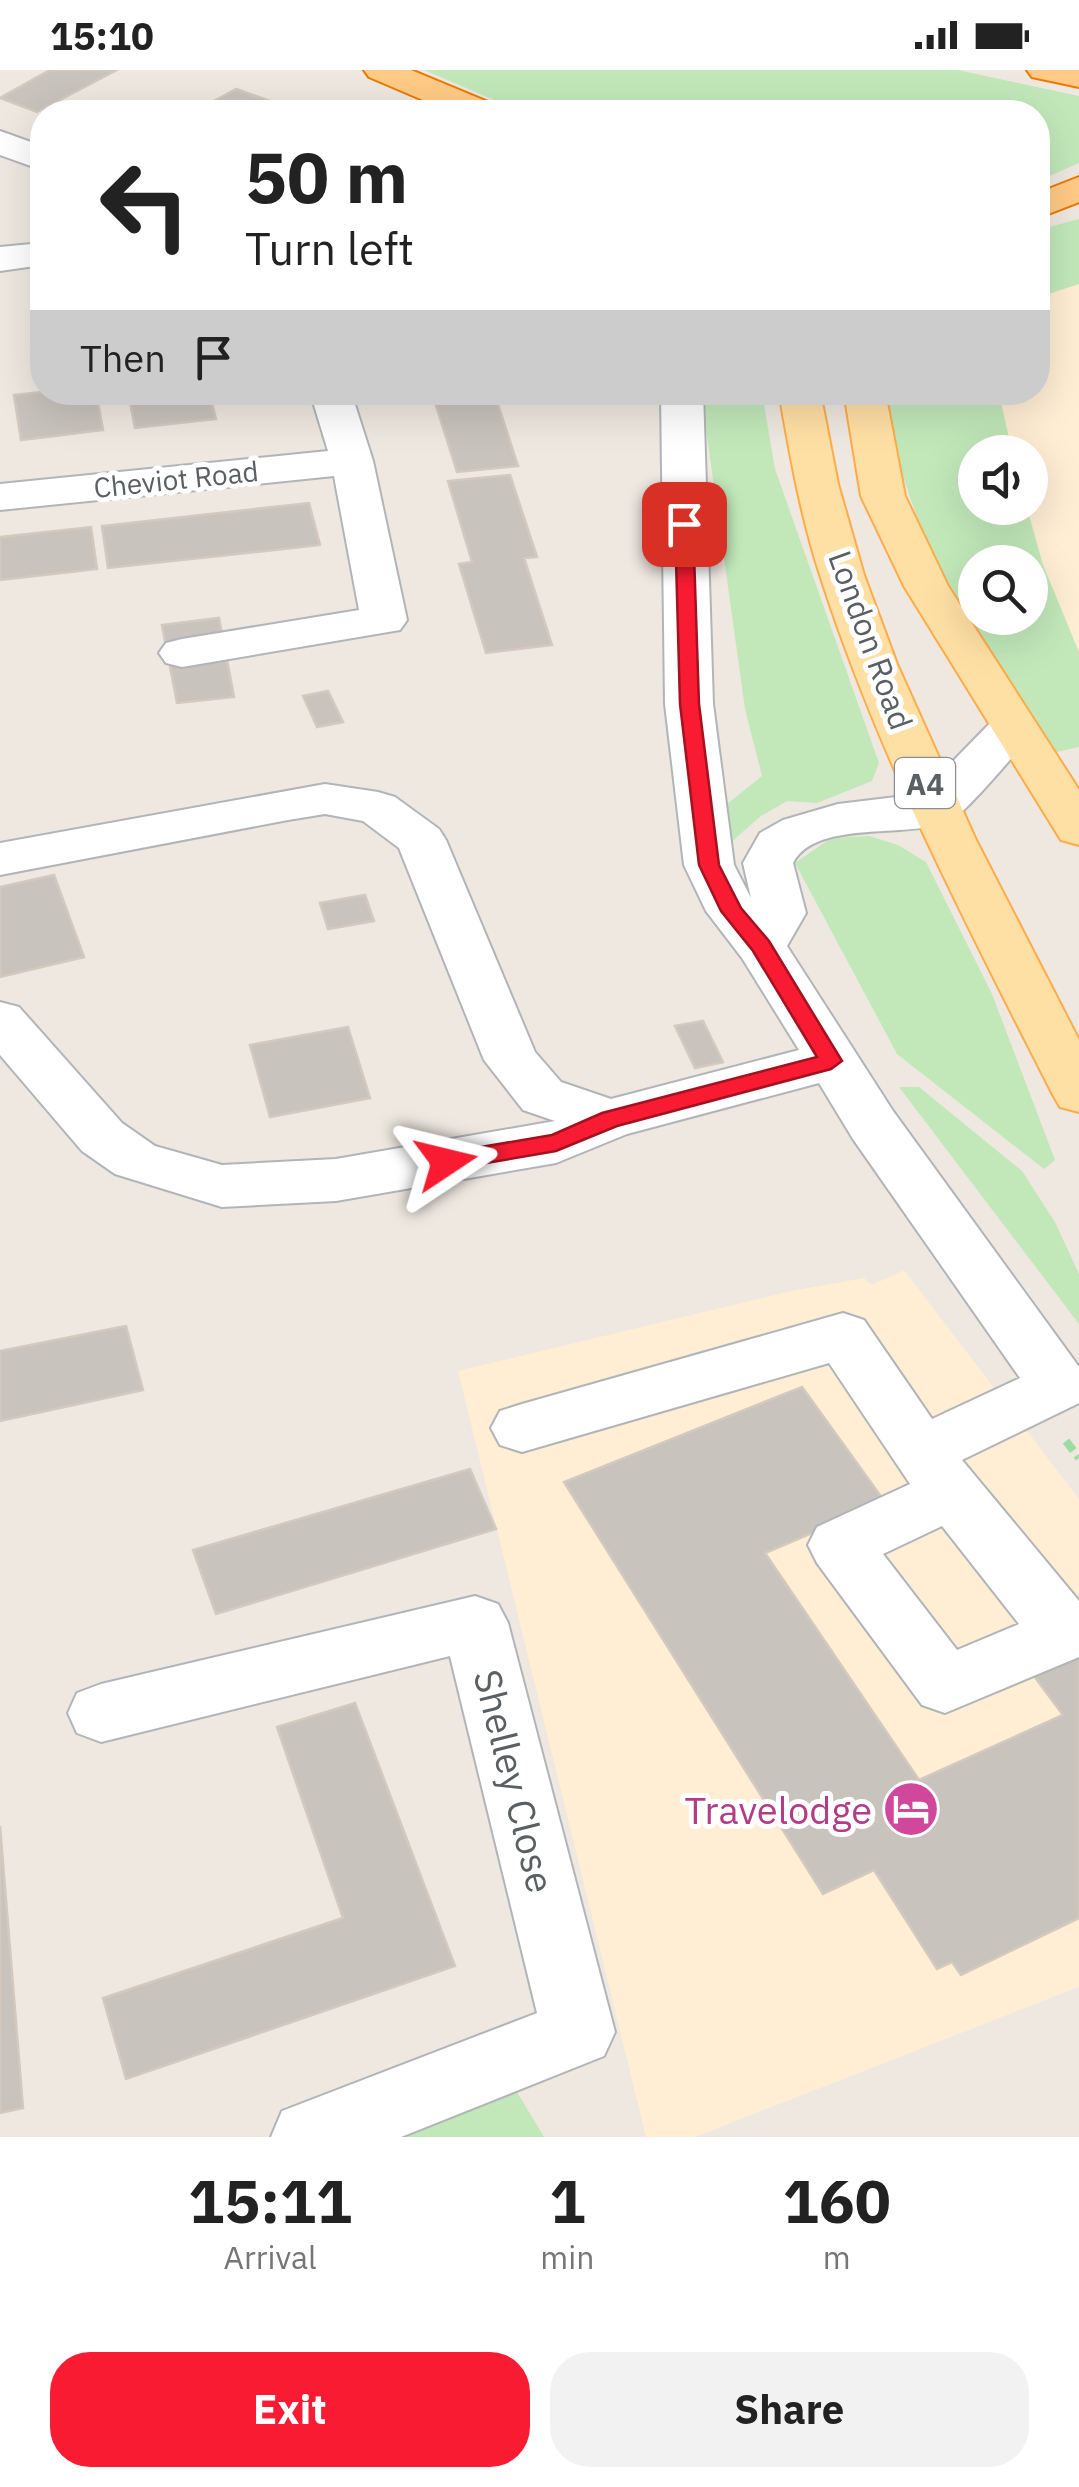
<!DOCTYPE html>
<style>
:root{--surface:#fff;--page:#f2f2f2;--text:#222;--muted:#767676;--accent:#f91b31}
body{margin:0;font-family:"IBM Plex Sans",sans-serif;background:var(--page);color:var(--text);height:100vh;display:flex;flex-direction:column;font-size:38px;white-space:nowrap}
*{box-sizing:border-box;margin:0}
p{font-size:32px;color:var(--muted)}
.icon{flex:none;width:55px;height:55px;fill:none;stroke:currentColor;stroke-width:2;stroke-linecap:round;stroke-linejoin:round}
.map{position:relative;height:2067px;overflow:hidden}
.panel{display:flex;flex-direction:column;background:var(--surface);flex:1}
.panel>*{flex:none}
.hud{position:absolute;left:30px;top:30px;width:1020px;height:305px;border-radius:40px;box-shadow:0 10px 40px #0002;background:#fff;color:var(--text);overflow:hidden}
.controls{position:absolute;left:958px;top:365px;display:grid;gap:20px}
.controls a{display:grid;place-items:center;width:90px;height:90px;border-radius:50%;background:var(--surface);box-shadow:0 10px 40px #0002;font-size:50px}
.pin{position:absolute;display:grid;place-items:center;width:85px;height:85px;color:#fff;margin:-42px;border-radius:20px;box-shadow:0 5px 15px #0006}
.me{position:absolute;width:110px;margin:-55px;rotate:80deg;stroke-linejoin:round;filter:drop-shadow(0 0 8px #0008)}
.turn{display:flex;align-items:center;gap:35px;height:210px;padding:0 50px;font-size:45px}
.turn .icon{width:130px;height:130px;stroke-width:2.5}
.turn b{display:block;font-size:70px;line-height:85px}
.then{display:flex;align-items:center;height:95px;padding:0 50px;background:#0003;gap:20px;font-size:38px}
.eta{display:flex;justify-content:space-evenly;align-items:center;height:170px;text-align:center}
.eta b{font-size:60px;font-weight:700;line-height:70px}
.cta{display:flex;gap:20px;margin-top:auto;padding:20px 50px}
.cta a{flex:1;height:115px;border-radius:40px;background:var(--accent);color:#fff;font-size:40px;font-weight:700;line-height:115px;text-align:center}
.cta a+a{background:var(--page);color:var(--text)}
.status{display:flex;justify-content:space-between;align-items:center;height:70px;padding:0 50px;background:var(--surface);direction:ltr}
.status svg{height:28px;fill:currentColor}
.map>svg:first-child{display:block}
.commercial{fill:#ffedd4}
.green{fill:#c2e8ba;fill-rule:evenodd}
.building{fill:#c9c3bd;stroke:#d3c9be;stroke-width:2.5}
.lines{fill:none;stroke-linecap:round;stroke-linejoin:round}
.minor-casing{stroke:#b1b5b9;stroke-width:4}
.major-casing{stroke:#feab49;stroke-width:4}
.highway-casing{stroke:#ee7900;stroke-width:4}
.path{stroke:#9cdba1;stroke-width:8;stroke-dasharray:12 6;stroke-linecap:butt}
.minor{fill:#fff;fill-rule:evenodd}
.major{fill:#ffe0a4;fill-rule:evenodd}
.highway{fill:#ffcb86;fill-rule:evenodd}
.route{fill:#f91b31;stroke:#a21220;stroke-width:2.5}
.labels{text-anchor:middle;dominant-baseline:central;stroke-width:10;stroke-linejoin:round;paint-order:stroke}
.far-street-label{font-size:28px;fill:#595f63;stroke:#fff}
.shield{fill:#fff;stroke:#8b8f92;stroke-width:2.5}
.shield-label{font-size:30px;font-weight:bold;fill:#595f63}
.street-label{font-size:32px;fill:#595f63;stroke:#fff}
.near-street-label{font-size:38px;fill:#595f63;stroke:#fff}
.near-hotel-label{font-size:38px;fill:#b23c85;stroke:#fff;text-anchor:end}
</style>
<div class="status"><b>15:10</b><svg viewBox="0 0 49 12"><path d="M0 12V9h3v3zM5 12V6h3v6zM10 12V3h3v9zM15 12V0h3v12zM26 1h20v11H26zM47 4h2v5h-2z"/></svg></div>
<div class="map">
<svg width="1079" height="2067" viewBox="0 0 1079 2067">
<rect width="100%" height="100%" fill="#eee8e0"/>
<path class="commercial" d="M1079,214v368l-36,-87 -16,-57 3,-56h-18l-14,-53 1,-6 39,-1v-89l10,-9z
M904,1200l175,229v488l-384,150h-49l-188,-766 333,-80 73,-13 8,7z"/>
<path class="green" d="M424,0h534l121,26v67l-41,18v-69h-516z
M1079,149v65l-31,10 -10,9v-73z
M701,323h61l13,76 104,294 -7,18 -55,22 -30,-2 -26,15 -31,27 -18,-27 50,-40 -17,-67z
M888,323h111l13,59h-37v56h52l16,57 36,87v95l-23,5c-77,-119 -155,-213 -168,-359zM975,492h55v56h-55z
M869,766l29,9 28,17 66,132 63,166 -11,9 -147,-115 -102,-191 36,-25z
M919,1017l103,84 33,51 24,52v50l-180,-237z
M511,2012l33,55h-196z"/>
<path class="building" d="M50,0h67l-80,42 -37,-14z
M236,19l43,15 -15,8h-70z
M42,322h54l7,38 -82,10 -7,-45z
M128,322h81l7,27 -81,9z
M445,322h49l24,74 -61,6 -24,-76z
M510,405l27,82 -13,1 28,87 -66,8 -27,-89 13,-2 -24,-81z
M309,433l11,42 -212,23 -6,-42z
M91,457l6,42 -97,11v-43z
M219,548l15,79 -57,6 -15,-78z
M328,621l15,31 -26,5 -14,-31z
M54,805l30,82 -84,20v-90z
M365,825l9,26 -46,8 -8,-26z
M703,951l20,41 -28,6 -20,-42z
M348,957l22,71 -100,19 -20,-72z
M126,1256l17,64 -143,31v-70z
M802,1317l83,115 -120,51 154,227 144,-65 -29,-39 45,-20v262l-118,57 -9,-13 -15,7 -63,-99 -51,24 -259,-412z
M470,1399l26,60 -280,85 -23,-64z
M355,1633l100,263 -329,113 -23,-81 240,-80 -66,-191z
M0,1756l23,282 -23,5z"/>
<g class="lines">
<g class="minor-casing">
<path id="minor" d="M0,61l42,15v24l-42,-15z
M42,173v22l-42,6v-24z
M310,322h41l22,69 34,159 -7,10 -218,37 -16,-4 -7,-10 7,-10 16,-4 177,-29 -25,-134 -334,34v-26l328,-33z
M661,322h42l10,312 21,161 17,33 -8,-35 17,-30 23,-13 55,-16 83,-10 75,-77 17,-5 17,5 7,10c-11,15 -70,84 -84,92 -37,22 -136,-2 -160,44l13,50 -19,33 106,165 186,256v36l-117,57 117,141v56l-134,56 -23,-8 -105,-142 -9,-18 9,-18 93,-43 -81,-121 -307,89 -22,-7 -9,-17 9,-17 22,-7 321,-91 21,7 68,99 88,-41 -167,-239 -34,-56 -192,51 -71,29 -220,38 -114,6 -107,-33 -33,-23 -82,-96v-53l19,5 103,116 33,23 67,19 114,-6 219,-38 -32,-11 -39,-50 -85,-212 -36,-27 -38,-7 -37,6 -288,55v-32l325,-59 53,8 17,5 44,32 7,11 89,212 26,30 50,17 188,-49 -57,-92 -36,-47 -22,-46 -19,-161zM942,1456l77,98 -62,26 -74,-96z
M475,1526l23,8 10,19 107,409 -11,24 -203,81h-130l11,-26 255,-98 -87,-357 -349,86 -24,-9 -9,-20 9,-20 24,-9z"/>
</g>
<g class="major-casing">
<path id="major" d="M779,322h41l18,92 26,91 33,89 79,176 103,200v72l-19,-5 -8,-14c-85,-168 -173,-335 -231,-515 -20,-60 -31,-123 -42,-186z
M844,322h41l20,104 43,90 131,204v55l-18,-5 -157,-254 -43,-90z"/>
</g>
<g class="highway-casing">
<path id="highway" d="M364,0h47l82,34 5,8h-47l-82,-35z
M1027,0h52v17l-47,-10z
M1079,107v25l-41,16v-25z"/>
</g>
<path class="path" d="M1066,1371l13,17"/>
<use href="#minor" class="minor"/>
<use href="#major" class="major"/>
<use href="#highway" class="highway"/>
</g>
<path class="route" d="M684,449l9,5 6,180 20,161 22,43 28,33 73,120 -11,8 -214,57 -61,25 -110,19 -8,-2 -3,-6 3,-6 8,-3 106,-18 50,-22 215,-56 -64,-106 -32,-40 -22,-46 -19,-161 -5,-180z"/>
<defs>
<g id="hotel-disc" transform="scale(2.875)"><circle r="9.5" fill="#d1479c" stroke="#fff"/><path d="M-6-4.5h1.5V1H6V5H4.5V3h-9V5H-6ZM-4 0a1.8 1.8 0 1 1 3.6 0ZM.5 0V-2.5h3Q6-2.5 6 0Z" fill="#fff"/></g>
</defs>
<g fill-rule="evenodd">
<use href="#hotel-disc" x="911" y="1739"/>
</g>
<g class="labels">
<g class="far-street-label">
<text transform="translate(176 409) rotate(-6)">Cheviot Road</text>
</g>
<rect class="shield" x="895" y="688" width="60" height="50" rx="8"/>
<g class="shield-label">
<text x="925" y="713">A4</text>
</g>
<g class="street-label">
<text transform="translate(871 570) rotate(70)">London Road</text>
</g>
<g class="near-street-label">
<text transform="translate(515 1711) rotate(76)">Shelley Close</text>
</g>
<g class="near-hotel-label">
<text x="872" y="1739">Travelodge</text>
</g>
</g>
</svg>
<div class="controls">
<a><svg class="icon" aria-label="sound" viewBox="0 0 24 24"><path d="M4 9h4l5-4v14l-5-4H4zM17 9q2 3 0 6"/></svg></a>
<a><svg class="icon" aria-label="search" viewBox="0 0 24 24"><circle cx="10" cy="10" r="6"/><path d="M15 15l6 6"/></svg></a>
</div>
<div class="pin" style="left:684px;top:454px;background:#d93025"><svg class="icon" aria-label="arrive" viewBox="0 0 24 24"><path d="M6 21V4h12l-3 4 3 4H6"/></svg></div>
<svg class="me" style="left:446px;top:1092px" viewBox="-20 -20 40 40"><path d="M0-17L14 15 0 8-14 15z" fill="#f91b31" stroke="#fff" stroke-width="4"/></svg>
<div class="hud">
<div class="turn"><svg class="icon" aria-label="left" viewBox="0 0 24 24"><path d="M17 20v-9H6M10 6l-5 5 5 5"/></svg><div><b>50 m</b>Turn left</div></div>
<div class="then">Then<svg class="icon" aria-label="arrive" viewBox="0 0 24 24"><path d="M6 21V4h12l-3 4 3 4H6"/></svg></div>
</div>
</div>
<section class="panel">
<div class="eta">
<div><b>15:11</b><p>Arrival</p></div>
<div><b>1</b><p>min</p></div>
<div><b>160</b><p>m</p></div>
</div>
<div class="cta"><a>Exit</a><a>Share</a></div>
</section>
